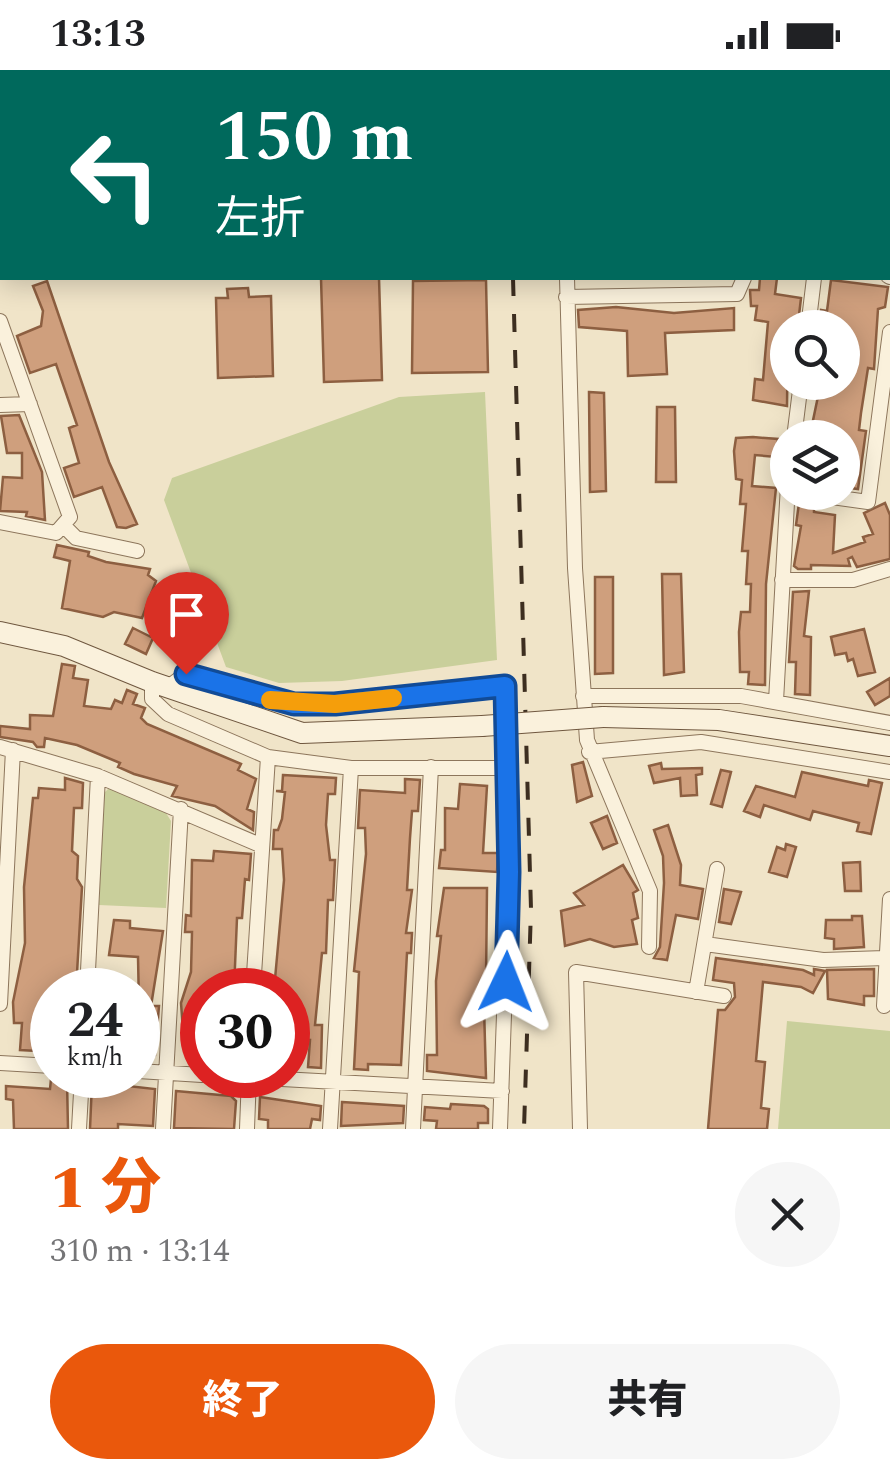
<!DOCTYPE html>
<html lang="ja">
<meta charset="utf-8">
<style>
:root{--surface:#fff;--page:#f6f6f6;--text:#202124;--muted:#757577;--accent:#ea580c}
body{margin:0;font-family:Spectral,"Noto Sans JP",serif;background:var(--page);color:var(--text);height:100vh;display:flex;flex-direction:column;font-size:38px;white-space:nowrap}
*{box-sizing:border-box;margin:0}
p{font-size:32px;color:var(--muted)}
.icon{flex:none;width:55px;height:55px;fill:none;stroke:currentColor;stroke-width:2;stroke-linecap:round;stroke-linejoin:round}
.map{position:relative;height:1059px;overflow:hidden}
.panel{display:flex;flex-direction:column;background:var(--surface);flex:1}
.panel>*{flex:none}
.banner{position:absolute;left:0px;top:0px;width:890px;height:210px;box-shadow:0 5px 25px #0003;background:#00695c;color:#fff;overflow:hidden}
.tools{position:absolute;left:770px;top:240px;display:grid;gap:20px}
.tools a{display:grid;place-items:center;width:90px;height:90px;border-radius:50%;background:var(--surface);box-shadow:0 5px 25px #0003;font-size:50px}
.speed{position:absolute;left:30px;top:898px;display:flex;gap:20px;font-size:50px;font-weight:700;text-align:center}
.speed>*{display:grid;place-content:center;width:130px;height:130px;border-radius:50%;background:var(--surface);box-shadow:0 5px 25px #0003;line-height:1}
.speed small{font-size:25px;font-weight:400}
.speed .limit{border:15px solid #d22;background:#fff;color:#111}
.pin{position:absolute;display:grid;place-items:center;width:85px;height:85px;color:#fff;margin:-102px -42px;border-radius:50% 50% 50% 0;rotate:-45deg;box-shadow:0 0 10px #0007}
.pin .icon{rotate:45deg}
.me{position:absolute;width:110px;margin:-55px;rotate:2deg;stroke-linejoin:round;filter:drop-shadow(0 0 8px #0008)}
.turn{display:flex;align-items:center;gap:35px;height:210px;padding:0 50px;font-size:45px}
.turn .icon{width:130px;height:130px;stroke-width:2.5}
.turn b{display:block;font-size:70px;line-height:85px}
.round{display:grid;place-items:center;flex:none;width:105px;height:105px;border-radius:52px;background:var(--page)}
.summary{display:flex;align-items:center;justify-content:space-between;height:170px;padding:0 50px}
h1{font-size:60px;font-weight:800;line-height:75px;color:var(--accent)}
.primary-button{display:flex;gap:20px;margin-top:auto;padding:20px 50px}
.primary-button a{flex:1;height:115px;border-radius:60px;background:var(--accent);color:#fff;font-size:40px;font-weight:800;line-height:115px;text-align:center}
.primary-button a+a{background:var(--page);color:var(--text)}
.status{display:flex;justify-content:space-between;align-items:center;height:70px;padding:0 50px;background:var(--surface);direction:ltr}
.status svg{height:28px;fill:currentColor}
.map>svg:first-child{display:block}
.green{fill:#c9cf9b}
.building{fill:#cf9f7d;stroke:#8d5f41;stroke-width:2.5}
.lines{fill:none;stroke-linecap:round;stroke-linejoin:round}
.street-casing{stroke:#8d765c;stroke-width:16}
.secondary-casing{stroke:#6f573f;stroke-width:22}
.street{stroke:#faf1dc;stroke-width:14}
.secondary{stroke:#faf1dc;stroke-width:20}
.rail{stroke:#3d2e20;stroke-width:4;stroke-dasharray:18 18;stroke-linecap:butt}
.secondary-bridge-casing{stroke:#6f573f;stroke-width:22;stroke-linecap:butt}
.secondary-bridge{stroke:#faf1dc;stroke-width:20}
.route-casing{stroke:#114b97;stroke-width:25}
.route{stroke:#1a73e8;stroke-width:18}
.slow{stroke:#f59e0b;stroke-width:18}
</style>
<div class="status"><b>13:13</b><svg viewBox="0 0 49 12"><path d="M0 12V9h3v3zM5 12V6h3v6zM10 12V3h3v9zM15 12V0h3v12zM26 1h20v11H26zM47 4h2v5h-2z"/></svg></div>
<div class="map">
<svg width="890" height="1059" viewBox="0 0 890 1059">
<rect width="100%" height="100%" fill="#f0e4c8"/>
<path class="green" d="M485,322l12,268 -155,21 -63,2 -53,-16 -62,-167 8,-22 227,-81z
M109,718l57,25 5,8 -5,87 -67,-3 5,-112z
M787,951l103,10v98h-112z"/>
<path class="building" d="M321,208h58l3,102 -58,2z
M760,208h17l-2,16 26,4 -3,26 -10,-1 -1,83 -34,-6 2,-21 8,1 5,-58 -13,-2 2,-14h-6l-1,-16h9z
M486,210l2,92 -76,1 1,-92z
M831,210l57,7 -3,20 -7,2 -4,60 -6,-1 -7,45 -2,17 7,1 -8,58 -16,-2v-49h-25l1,-7 -7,-1 10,-48h24l9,-35 -12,-2v-18l-23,-3 2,-14 6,1z
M47,211l62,181 28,62 -11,4 -9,-1 -15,-40 -28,10 -10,-29 15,-5 -10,-35 8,-3 -10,-29 -11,-32 -26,9 -13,-37 24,-10 2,-15 -10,-25z
M248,218l1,9 22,-1 2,80 -55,2 -2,-80h12l-1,-9z
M616,237l58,6 60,-5v22l-69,3 2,41 -39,2 -1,-45 -48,-4 -1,-17z
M589,322l15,1 2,98 -16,1z
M657,337h18l1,75h-20z
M19,345l23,57 3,48 -19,-4 1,-4 -27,-1 3,-34 19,1v-25h-15l-6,-37z
M753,367l25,2 -2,18 -21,-2 -3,31 24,2 -10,96 -1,101 -17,-1 1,-12h-9l-1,-40 2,-20h9l1,-28h-5l2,-33h-6l4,-47h-6l2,-24 -6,-1 -2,-28 2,-13z
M799,433l15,2v7l21,3 -2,38 32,-11 -2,-5 10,-3 -9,-21 21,-10 5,12v44l-33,8 -5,-10 -4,2 2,7 -39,-1v4h-13l-4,-3 7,-40 -5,-1z
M57,475l32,7 -1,4 18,6 44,7 -2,6 8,6 -14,37 -28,-6 -11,5 -41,-9 8,-47 -16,-4z
M662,504h19l3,98 -20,3z
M595,507h18v96l-18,1z
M809,521l-5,45 7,1 -1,58 -15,-1 1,-32h-7l4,-70z
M133,558l20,10 -7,16 -21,-10z
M864,559l11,43 -17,4 -5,-17 -5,2 -2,-8 -11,2 -4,-18z
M62,594l13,2 -2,12 15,2 -4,26 27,3 4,-9 7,3 5,-13 10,4 -4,10 12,4 -4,10 6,6 94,40 -3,6 18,9 -9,30 7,3 -1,18 -38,-24 -43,-10 5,-10 -43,-12 -16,-7 2,-4 -43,-18 -32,-7 -1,9h-7l-4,-5 -33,-5v-11l30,3v-14l23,1z
M890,608v18l-15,9 -8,-13z
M583,692l9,34 -15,6 -5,-37z
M661,693l1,6 40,-1v6l-6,1 1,20 -16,1 -1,-18 -26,5 -5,-17z
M721,700l10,2 -9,35 -11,-3z
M802,702l66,14 1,-6 13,3 -11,51 -14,-3 2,-8 -46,-12 -3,9 -46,-15 -4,12 -16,-6 12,-25 39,11z
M283,705l53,3 -1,16h-7l-2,31 4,35h5l-2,40h-5l-2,53h-4l-7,72h7l-1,43 -13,-1 2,-27 -22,-1v-49h-14l10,-110 -2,-31h-9l1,-19h4l4,-11 3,-27 -9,-1h6z
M65,708l18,5 -1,25h-8l-2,43 6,5 -1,23 5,8 -6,103h-24v54l-15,-1v8l-17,-1 2,-27h-8l-1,-21 12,-59 -1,-56 9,-89h5l1,-10 26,2z
M405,709l15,1 -2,31h-6l-2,27 -3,52h5l-6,43h6l-1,20h-4l-6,112 -33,-1v6l-14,-1 5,-97 -5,-1 12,-117 -1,-26h-7l2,-38 45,3z
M460,714l27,2 -4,67h15l-1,19 -58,-4 2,-18h4v-42l13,1z
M607,746l10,27 -14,6 -12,-26z
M668,755l13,40 -1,20 23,4 -5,30 -22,-4 -9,45 -13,-2 6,-11 4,-64 -1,-27 -9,-26z
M786,774l10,3 -9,30 -18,-5 8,-25 8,3z
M214,781l37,3 -2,26 -4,-1 -3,39h-5l-3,72 -32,-1 -1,70 -14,-1 1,-28h-5l-2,-27 10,-31 1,-40h-7l1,-17 5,1 1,-56 21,1z
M860,792l1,29h-16l-2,-28z
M623,795l15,25 -5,3 5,25 -6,2 5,24 -23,3 -24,-8 -25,7 -4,-35 23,-6 -10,-12z
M444,818h43l-1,93h9l-1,26h-10l2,71 -59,-7v-16h10l-1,-74 5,-45h-4z
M724,819l17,3 -10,32 -12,-2z
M852,846h10l2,31 -30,2v-10l-9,-1 1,-18h26z
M114,850l16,1v7l33,3 -12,75h8l-4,49h-15l-2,-98 -29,-2z
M716,888l87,12 11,5v-6l11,2 -12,22 -12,-6 -38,-5 -7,79 9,1 -4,46 8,1 -2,20h-59l10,-119h7l10,-13 -1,-14 -21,-3z
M874,899v27h-10v9l-36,-6 -1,-29z
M51,1009l16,1 1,49h-54l-1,-29 -7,-1v-13l44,3z
M92,1012l63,7 -2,37 -35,-2v5h-28z
M176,1021l55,5 5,5 -2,28 -60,-1z
M260,1027l61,9 -1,14 -8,-1 -2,10h-42v-9l-9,-1z
M342,1032l62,4 -1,17 -62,3z
M451,1034l33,2 4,3v14h-10v6h-42l1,-8 -13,-1 1,-13 25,2z"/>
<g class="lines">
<g class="street-casing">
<path id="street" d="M553,0v2
M675,0v2
M741,0v2
M813,0v2
M593,2v-2
M0,194h2
M888,206l2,1
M567,208l8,290 12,172 63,151 -1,56
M566,227l171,-3 7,-16
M0,251l70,196 -14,16 -56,-11
M808,258l6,-50
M0,335l30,-1
M794,368l7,-56
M796,422l72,10 22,-170
M63,455l13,13 61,13
M782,510h71l37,-11
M152,612v17l16,15 100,43 -15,233
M167,618l19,-14 108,30h41l170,-18 4,185 -9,258
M583,626h158l149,27
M776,631l12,-216
M0,677l98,29 162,69
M589,682l112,-10 189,30
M268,687l83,11h155
M705,874l118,16 62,-2
M87,920l11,-214
M696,922l21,-123
M0,934l13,-254
M884,936l6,-107
M0,993l52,3
M138,1001l64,4
M210,1005l292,16
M79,1059l3,-54
M163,1059l18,-320
M247,1059l2,-54
M330,1059l21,-361
M413,1059l18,-362
M580,1059l-4,-157 148,24"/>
</g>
<g class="secondary-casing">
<path id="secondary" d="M0,562l64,14 88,36 150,51 180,-7
M603,647l116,3 171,26"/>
</g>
<use href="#street" class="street"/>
<use href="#secondary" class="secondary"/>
<path class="rail" d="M507,0v2
M513,208l18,631 -7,220"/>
<g class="secondary-bridge-casing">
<path id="secondary-bridge" d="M482,656l121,-9"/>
</g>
<use href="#secondary-bridge" class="secondary-bridge"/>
</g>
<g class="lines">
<g class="route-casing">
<path id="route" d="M186,604l108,30h41l170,-18 4,186 -3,110"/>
</g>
<use href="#route" class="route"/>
<path class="slow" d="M270,630l65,4 58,-6"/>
</g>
</svg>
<div class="tools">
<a><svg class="icon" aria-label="search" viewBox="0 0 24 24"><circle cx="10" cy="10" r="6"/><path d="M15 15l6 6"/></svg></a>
<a><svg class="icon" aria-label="layers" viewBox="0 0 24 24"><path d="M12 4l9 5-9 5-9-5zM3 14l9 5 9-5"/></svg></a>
</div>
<div class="speed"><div>24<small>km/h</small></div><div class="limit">30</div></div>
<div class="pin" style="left:186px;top:604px;background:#d93025"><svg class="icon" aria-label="arrive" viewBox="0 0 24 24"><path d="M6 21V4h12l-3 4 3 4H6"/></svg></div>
<svg class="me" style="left:506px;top:912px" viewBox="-20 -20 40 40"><path d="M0-17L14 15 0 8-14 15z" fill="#1a73e8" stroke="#fff" stroke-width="4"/></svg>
<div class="banner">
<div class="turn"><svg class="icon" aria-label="left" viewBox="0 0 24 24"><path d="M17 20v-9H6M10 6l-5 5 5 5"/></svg><div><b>150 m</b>左折</div></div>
</div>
</div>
<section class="panel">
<div class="summary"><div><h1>1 分</h1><p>310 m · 13:14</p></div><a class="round"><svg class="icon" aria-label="close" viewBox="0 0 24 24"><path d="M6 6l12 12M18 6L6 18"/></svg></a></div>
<div class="primary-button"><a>終了</a><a>共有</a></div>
</section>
